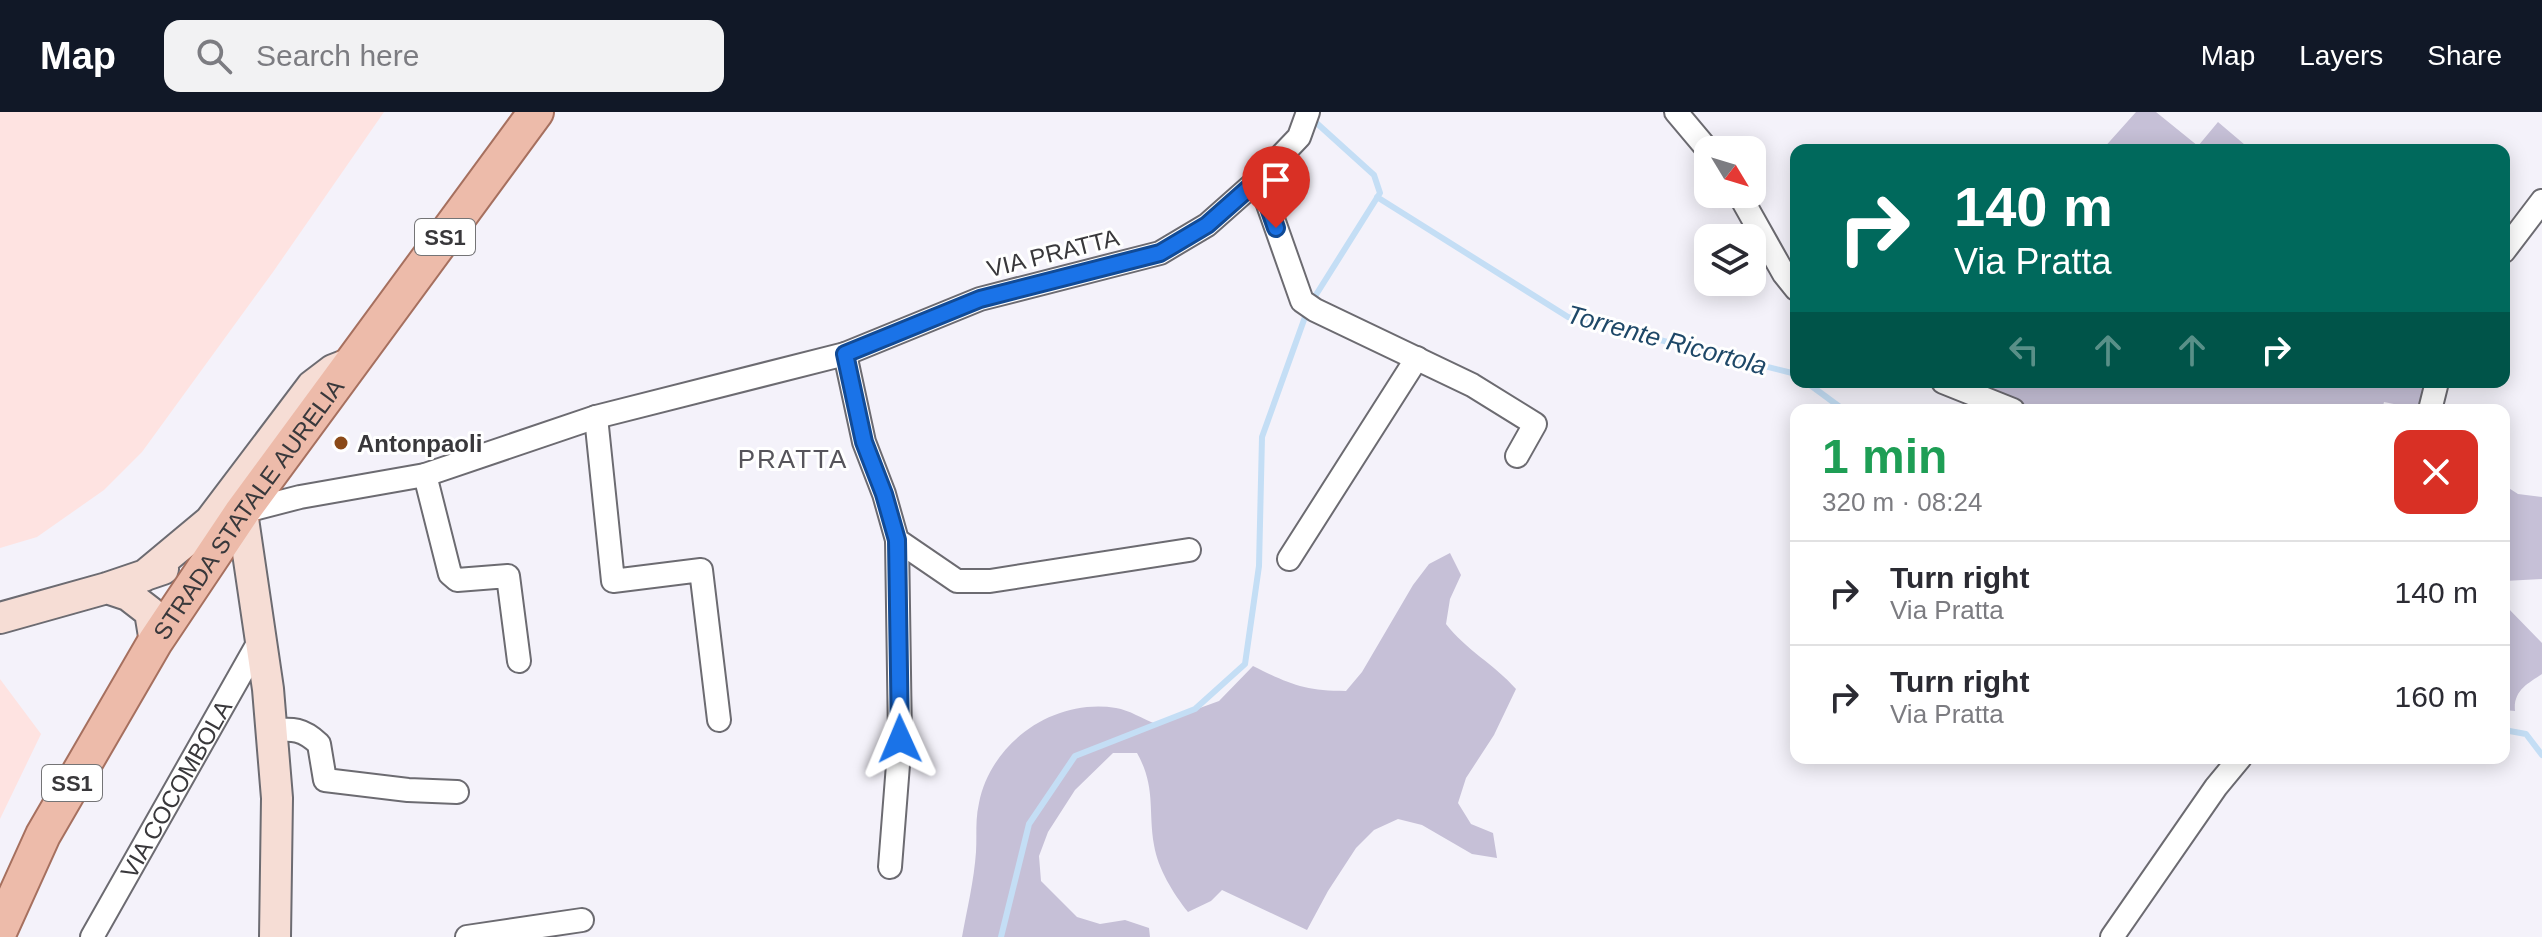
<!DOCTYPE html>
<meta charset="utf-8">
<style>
:root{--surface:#fff;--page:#f2f2f3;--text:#2b2b33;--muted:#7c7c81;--line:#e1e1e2;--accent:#111827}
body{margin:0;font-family:Arial,sans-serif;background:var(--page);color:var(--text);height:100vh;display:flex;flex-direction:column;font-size:30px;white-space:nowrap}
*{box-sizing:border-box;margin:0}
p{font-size:26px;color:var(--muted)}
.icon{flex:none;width:44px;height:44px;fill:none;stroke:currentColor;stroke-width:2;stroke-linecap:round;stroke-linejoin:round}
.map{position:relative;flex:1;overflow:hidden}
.drawer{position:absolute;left:1790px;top:292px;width:720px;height:360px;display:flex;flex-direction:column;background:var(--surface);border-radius:16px;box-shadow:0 4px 20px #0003}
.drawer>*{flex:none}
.guide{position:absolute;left:1790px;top:32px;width:720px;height:244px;border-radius:16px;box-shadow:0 4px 20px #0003;background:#00695c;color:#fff;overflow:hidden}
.needle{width:52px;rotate:128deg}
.controls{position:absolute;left:1694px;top:24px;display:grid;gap:16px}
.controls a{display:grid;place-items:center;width:72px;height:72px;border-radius:16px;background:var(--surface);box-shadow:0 4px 20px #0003;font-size:40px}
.pin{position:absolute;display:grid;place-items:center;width:68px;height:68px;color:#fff;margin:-82px -34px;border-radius:50% 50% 50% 0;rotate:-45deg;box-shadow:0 0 8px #0007}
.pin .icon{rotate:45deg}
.me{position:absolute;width:88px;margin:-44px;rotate:359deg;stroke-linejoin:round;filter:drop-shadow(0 0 6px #0008)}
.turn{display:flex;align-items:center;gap:28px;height:168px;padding:0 32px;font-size:36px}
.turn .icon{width:104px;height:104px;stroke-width:2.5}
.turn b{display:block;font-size:56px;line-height:68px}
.lanes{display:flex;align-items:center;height:76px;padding:0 32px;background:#0003;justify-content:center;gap:40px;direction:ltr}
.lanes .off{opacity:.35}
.round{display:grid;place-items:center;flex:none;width:84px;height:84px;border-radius:16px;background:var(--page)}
.summary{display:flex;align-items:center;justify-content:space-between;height:136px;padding:0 32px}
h1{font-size:48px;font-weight:800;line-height:60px;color:#1e9e55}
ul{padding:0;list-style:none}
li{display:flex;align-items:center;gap:24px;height:104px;padding:0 32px;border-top:2px solid var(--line)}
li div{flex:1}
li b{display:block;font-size:30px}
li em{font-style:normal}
header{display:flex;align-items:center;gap:48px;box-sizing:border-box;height:112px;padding:0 40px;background:var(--accent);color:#fff}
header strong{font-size:38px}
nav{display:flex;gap:44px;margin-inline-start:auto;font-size:28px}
.search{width:560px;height:72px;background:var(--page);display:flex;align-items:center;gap:20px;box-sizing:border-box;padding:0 28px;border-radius:16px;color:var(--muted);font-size:30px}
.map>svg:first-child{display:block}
.industrial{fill:#fee3e1}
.green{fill:#c6c0d7}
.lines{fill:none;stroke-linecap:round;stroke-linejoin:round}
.stream{stroke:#c4def5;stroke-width:6}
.street-casing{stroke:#6c6b71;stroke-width:26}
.secondary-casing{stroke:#6c6b71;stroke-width:34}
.primary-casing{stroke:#a6705f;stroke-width:38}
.street{stroke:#fff;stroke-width:22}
.secondary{stroke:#f6ddd5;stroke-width:30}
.primary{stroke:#edbbaa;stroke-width:34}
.route-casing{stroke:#114b97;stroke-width:20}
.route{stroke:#1a73e8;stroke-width:14}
.poi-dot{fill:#8b4918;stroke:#fff;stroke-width:3}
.labels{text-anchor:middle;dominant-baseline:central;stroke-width:6;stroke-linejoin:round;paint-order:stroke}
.shield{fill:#fff;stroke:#747476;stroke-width:2}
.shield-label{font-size:22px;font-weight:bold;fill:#39383b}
.street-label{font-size:24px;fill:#39383b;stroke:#fff}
.poi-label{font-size:24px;font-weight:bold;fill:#39383b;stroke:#fff;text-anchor:start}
.water-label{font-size:26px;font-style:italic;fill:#1e4868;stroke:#fff}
.neighbourhood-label{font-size:26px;letter-spacing:2px;fill:#56545b;stroke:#fff}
</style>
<header>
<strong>Map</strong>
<div class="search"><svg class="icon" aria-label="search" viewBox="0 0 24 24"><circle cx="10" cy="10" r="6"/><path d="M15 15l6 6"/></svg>Search here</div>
<nav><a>Map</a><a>Layers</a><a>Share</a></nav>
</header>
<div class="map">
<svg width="2542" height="825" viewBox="0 0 2542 825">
<rect width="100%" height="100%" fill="#f4f2fa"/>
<path class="industrial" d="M0,0h384l-111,160 -131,180 -38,38 -67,47 -37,11z
M0,567l41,55 -41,85z"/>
<path class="green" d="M2136,0h20l42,34 20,-24 33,28h-149z
M1971,270h459l-7,28 -39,-8 -2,8h-348z
M2504,373l14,9 24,3v82l-38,2z
M1450,441l11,22 -11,24 -4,25c20,26 48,40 70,65l-22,46 -28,43 -8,25 13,21 22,9 4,25 -25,-4 -50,-29 -24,-6 -24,11 -18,18 -28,43 -21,39 -85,-40 -11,11 -23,11c-15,-19 -30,-43 -34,-67 -6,-36 2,-58 -17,-92h-24l-38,37 -27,42 -9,24 2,25 36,36 23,7 25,-4 24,8 1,9h-188c5,-28 12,-56 14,-85 1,-16 -1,-32 3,-49 12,-61 75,-105 137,-95 13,2 27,11 40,16l63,-23 34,-35c36,18 51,25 93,25l16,-19 51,-87 16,-21z
M2504,492l38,39v31c-15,10 -29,17 -27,37l-11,-1z"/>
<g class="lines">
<path class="stream" d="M1311,6l63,57 6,18 -66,105
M1377,85l191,120 228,57
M1806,270l38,28
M2504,618l22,4 16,21
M1001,825l28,-113 46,-68 120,-47 50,-45 14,-98 3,-129 43,-120"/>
<g class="street-casing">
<g id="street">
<path d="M1676,0l32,38"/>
<path d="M1259,67l43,122 13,9 157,75 63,39 -18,32"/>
<path d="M1739,82l45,80 12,15"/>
<path d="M2504,139l38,-50"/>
<path d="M845,242l19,88 20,52 13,46 60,41h33l199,-31"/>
<path d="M1943,270l70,28"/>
<path d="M2430,298l7,-28"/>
<path d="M596,305l17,164 88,-11 18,150"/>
<path d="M425,363l25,99 7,6 51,-4 11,85"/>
<path d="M242,400l58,-15 125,-22 171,-58 249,-63 135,-55 180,-46 47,-28 52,-46 40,-42 9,-25"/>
<path d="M1289,447l128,-201"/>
<path d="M271,619c22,-3 32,-2 48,13l6,36 83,10 49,2"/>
<path d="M890,755l10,-128 -3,-199"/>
<path id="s1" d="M92,825l168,-297"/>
<path d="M467,825l115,-17"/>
<path d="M2112,825l104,-150 24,-29"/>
</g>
</g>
<g class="secondary-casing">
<path id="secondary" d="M242,400l26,177 9,109 -2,139
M144,464l66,-55 102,-135 21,-16 18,-7
M107,476l21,7 22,17 5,30
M0,506l107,-30 56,-19"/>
</g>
<g class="primary-casing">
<g id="primary">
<path id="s2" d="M0,818l43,-95 112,-193 87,-130 294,-400"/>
</g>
</g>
<use href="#street" class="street"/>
<use href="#secondary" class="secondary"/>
<use href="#primary" class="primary"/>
</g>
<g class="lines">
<g class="route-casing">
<path id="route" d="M900,627l-3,-199 -13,-46 -20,-52 -19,-88 135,-55 180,-46 47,-28 52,-46 17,49"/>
</g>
<use href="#route" class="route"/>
</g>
<circle class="poi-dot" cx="341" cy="331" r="8"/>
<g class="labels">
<g class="shield">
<rect x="415" y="107" width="60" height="36" rx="6"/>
<rect x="42" y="653" width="60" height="36" rx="6"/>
</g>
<g class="shield-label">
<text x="445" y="125">SS1</text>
<text x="72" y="671">SS1</text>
</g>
<g class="street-label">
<text transform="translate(1053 141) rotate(-14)">VIA PRATTA</text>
<text stroke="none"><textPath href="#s2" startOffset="490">STRADA STATALE AURELIA</textPath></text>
<text stroke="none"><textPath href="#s1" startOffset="170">VIA COCOMBOLA</textPath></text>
</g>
<g class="poi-label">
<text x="357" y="331">Antonpaoli</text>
</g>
<g class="water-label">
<text transform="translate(1667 228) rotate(15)">Torrente Ricortola</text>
</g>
<g class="neighbourhood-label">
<text x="793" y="347">PRATTA</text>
</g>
</g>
</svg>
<div class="controls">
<a><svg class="needle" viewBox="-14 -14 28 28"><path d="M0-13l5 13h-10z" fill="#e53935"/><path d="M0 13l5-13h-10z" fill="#7c7c81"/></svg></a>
<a><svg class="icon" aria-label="layers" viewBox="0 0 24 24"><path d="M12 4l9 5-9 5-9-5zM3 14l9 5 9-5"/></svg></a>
</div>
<div class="pin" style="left:1276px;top:116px;background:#d93025"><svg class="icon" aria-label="arrive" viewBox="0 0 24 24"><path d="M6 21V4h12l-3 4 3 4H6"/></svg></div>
<svg class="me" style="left:900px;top:627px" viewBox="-20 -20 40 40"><path d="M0-17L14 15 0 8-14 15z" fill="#1a73e8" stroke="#fff" stroke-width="4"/></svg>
<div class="guide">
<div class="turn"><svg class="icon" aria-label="right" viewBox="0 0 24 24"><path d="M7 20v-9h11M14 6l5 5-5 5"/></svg><div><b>140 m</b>Via Pratta</div></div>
<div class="lanes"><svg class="icon off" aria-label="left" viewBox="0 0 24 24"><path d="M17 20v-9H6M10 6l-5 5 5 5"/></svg><svg class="icon off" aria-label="ahead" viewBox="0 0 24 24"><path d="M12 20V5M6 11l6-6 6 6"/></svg><svg class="icon off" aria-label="ahead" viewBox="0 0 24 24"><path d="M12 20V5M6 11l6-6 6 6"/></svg><svg class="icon" aria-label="right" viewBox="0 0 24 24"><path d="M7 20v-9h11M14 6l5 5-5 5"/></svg></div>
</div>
<section class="drawer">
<div class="summary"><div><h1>1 min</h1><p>320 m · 08:24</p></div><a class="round" style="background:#d93025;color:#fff"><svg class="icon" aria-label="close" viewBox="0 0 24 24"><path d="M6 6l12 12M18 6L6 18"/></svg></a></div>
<ul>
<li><svg class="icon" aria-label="right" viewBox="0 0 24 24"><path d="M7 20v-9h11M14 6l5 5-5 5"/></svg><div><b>Turn right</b><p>Via Pratta</p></div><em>140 m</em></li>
<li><svg class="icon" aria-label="right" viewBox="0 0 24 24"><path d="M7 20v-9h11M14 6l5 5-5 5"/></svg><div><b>Turn right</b><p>Via Pratta</p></div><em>160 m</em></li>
</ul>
</section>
</div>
